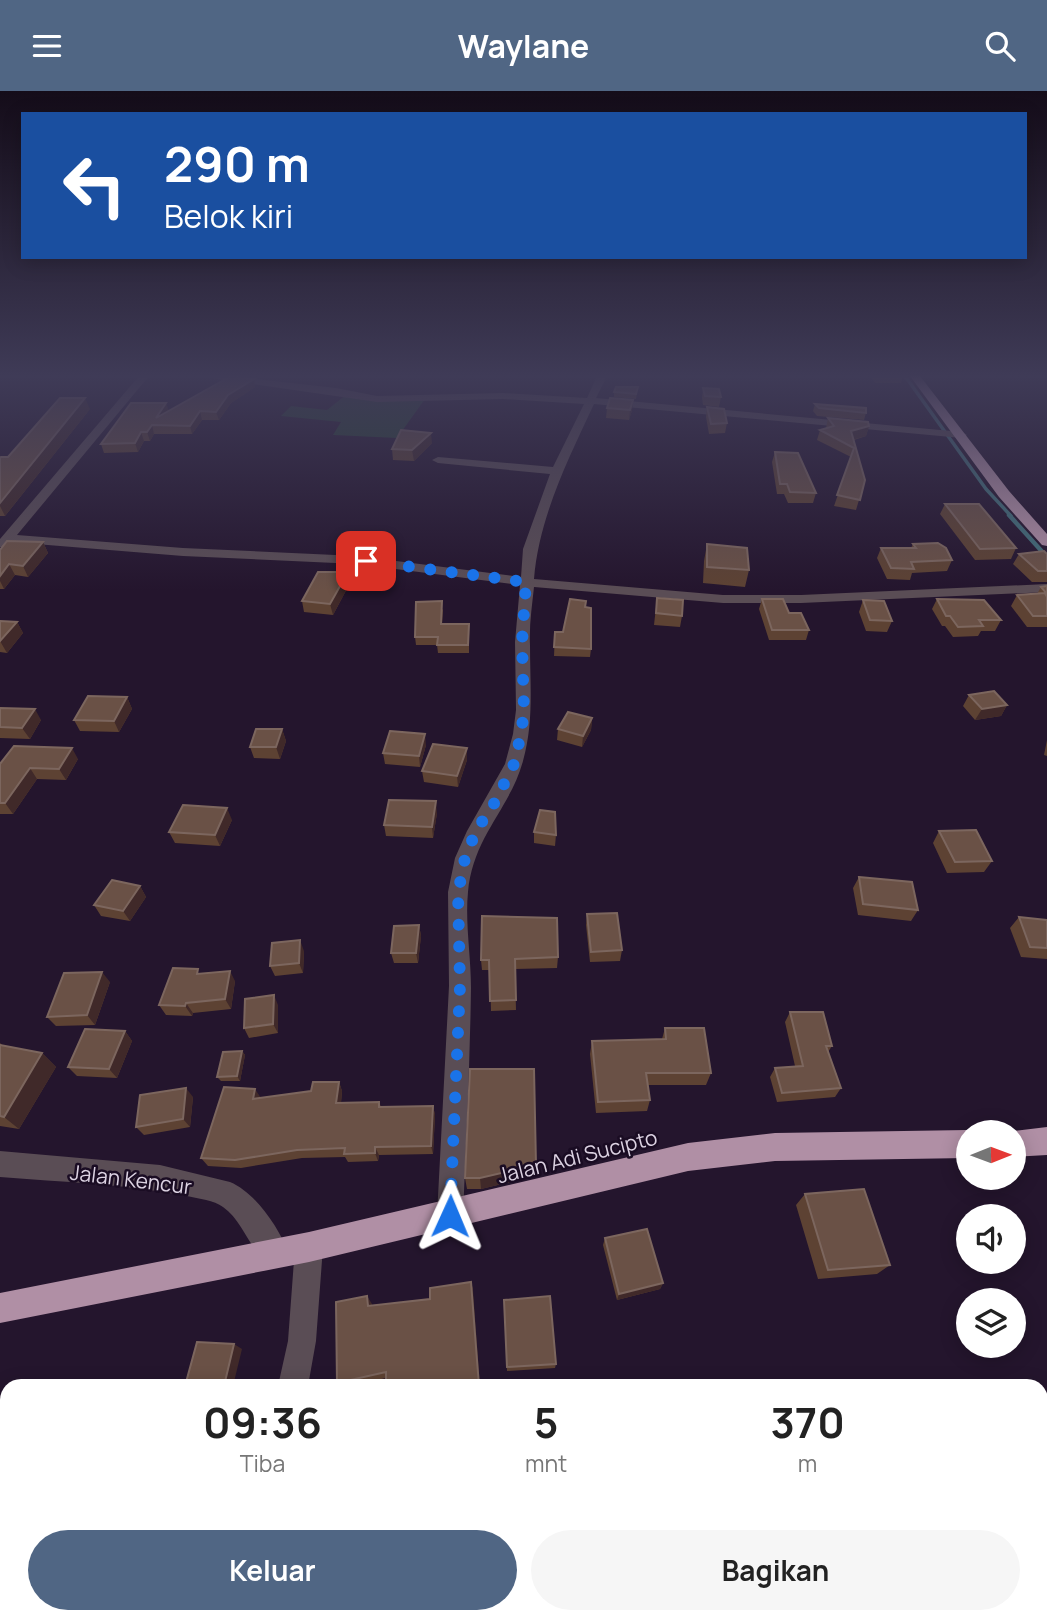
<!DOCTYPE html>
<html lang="id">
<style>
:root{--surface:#fff;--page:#f6f6f6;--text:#222;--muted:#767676;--accent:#506684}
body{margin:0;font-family:Manrope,sans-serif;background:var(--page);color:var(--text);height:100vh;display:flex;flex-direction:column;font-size:26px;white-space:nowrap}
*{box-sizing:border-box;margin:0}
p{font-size:23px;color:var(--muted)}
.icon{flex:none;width:38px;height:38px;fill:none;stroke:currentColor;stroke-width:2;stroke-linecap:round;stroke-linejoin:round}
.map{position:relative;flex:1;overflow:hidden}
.side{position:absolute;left:0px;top:1288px;width:1048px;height:245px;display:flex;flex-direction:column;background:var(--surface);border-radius:21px 21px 0 0;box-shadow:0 4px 18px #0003}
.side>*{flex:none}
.guide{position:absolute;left:21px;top:21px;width:1006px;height:147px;border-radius:0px;box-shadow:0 4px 18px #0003;background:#1a4fa0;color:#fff;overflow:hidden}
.needle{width:46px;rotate:89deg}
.tools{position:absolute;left:956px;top:1029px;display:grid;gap:14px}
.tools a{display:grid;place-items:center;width:70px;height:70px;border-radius:50%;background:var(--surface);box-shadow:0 4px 18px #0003;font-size:35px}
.pin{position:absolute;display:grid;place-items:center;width:60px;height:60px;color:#fff;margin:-30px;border-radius:14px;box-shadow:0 4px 10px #0006}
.me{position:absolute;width:77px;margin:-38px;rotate:1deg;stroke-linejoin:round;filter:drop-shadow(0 0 5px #0008)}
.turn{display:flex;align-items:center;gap:24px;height:147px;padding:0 28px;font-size:32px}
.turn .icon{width:91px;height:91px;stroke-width:2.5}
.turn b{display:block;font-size:49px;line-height:60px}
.eta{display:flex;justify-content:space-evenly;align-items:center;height:119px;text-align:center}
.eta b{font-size:42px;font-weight:700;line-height:49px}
.cta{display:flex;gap:14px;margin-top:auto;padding:14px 28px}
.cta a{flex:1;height:80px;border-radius:42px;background:var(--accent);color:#fff;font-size:28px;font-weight:700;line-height:80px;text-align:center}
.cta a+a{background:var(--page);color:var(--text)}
header{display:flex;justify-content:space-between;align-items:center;height:91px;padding:0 28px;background:var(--accent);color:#fff;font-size:32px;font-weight:700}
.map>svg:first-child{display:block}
.green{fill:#274433}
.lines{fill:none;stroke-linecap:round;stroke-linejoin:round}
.stream-far1{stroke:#436f7a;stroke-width:3.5}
.stream{stroke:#436f7a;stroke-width:4.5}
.minor{fill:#5a4d55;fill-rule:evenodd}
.highway{fill:#b08fa5;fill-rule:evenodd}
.wall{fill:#5d4233}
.shaded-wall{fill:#402929}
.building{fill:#6a5146;stroke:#7c665e;stroke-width:2}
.route{stroke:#1a73e8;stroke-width:12;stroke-dasharray:0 21.6}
.labels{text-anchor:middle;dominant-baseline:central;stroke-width:5;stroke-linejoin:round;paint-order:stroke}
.near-street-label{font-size:21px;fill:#dcd2e2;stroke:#1a0c23}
</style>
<header><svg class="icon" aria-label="menu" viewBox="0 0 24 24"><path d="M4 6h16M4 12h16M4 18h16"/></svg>Waylane<svg class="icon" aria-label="search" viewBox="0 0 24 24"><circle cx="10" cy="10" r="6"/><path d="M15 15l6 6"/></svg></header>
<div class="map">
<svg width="1047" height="1533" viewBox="0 0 1047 1533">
<rect width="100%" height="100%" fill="#24152d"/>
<path class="green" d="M347,303c27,6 51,9 78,5l-28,39 -64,-3 8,-13 -60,-6 10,-10 36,4z"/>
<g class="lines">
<path class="stream-far1" d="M905,285l81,113 25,27"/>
<path class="stream" d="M1009,424l38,42"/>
<path class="minor" d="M139,285h10l-132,159 166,13 174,8 164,21 2,-28 27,-75 -112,-11 -6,-3 6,-3 115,10 31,-63 -81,-5 -126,3 -179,-26h32l106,12 41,8 126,-3 84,5 10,-22h10l-11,22 366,34 5,3 -5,3 -368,-34c-26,56 -55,113 -60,175l189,16h78l246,-11v8l-246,11h-78l-189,-16c-2,19 -5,39 -4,58 0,40 4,77 -7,116 -13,48 -50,75 -55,131 -3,31 3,64 3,96 -1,76 -5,152 -8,228l-4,9 -9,4 -9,-4 -4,-9 12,-230 -1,-94 7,-34 12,-27 38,-67 8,-30 3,-24 -1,-68 5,-57 -163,-21 -174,-8 -172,-14 -3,5h-8v-8z
M0,1060l160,14 70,17c26,11 48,45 59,71l-4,10 -10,4c-24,-10 -30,-45 -52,-60 -9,-7 -24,-8 -36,-11 -61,-12 -125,-14 -187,-19z
M309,1142l10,4 4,10 -7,94 -8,45h-30l10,-45 7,-94 4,-10z
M194,1526h34l-2,7h-34z"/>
<path class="highway" d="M910,285h10l89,115 38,43v12l-5,-1 -43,-48z
M1047,1036v28l-34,2v-25h-7z
M968,1039l4,2h-4v26l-193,3 -87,10 -379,91 -309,61v-30l309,-61 379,-89 87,-10z"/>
</g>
<path class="wall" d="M0,285h24l-3,2 -21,-1z
M870,285h33l-2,7h-26z
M254,288l1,8 -24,16 -12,17h-17l-10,14h-38l-4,7h-6l-6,11 -34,1 -3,-9 68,-33z
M638,296l-2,12 -22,-2v-5z
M703,297l18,9 -2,10 -16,-2 -1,-7z
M633,309l-1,10 -3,10 -23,-2 1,-10z
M815,313l51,9 -2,7 -47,-4 -4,-5z
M707,316l20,16 -2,10 -16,1 -3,-17z
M90,318l-85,107h-5v-58l8,-1z
M828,327l41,8 -3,10 -12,4 11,40 -9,30 -22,-4 17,-49 -34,-17 3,-10 6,-2z
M432,352l-18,18 -21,-1 -1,-11z
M775,361l41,41 -3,10h-25l-4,-9h-7l-5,-32z
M945,413l71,44 -5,11 -36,1 -35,-46z
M43,451l5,11 -20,24 -13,-2 -11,14h-4v-39z
M707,453l42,26 -4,17 -42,-4 1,-22z
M913,453l39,16 -5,11 -35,2 -2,7 -23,-1 -10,-21 4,-10h30z
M1019,463h28v28h-15l-19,-18z
M350,492l-17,32 -29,-3 -2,-11z
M1047,495v41h-20l-16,-21 6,-11 20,-1 4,-7z
M657,507l25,18 -2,11 -26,-2z
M762,508l27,14 20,17 -3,10h-37l-10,-31z
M937,508l64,21 -6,11h-14l-3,5 -25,1 -8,-11h-3l-10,-17z
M863,509l29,21 -5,11 -21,-1 -7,-19z
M585,516l6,42 -1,8 -36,-1 1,-24h8z
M443,518l-1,15h27v29h-31l-1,-8h-21l-1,-8z
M0,530l17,1 6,11 -16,20 -7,-1z
M969,604l38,10 -6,11 -26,4 -12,-14z
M127,606l5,12 -13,23 -39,-1 -6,-11z
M0,617l41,12 -11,19 -30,-1z
M592,627l-1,12 -9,17 -25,-7 1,-11z
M282,638l4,12 -6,18 -26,-1 -4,-11z
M1047,649v16l-3,-1z
M426,654l-6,22 -35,-3 -2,-11z
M467,657v12l-9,27 -34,-5 -2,-11z
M78,668l-12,21 -29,-1 -24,35h-13v-50z
M437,722l-4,25 -47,-2 -2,-11z
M232,729l-12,26 -45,-3 -6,-11z
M939,740l53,30 -8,11 -37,1 -14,-30z
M534,741l22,3 -1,11 -21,-3z
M859,786l59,33 -7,11 -53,-6 -5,-27z
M140,795l6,11 -16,24 -29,-5 -7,-11z
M587,823l35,36 -2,11 -30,1 -4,-37z
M1019,826l28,3v39l-26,-2 -11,-29z
M419,834l2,11 -3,27h-24l-3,-10z
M304,860l-1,22 -28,3 -5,-10z
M558,866l-1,11 -42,1 1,41 -25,1 -1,-41h-8l-1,-10z
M201,883l34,7 -4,28 -38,4 -1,3 -26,-1 -7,-10z
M110,891l-15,43 -39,1 -9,-9z
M278,914v28l-29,5 -5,-10z
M790,921l42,34 -4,6 13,36 -6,9 -58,5 -7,-25 5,-9 20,-2 -10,-44z
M665,937l46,45 -5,12h-58l2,15 -3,11 -51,2 -6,-59 2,-13 70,-2z
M125,940l7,10 -15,37 -40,-2 -9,-9z
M0,952l3,3 39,7 14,14 -37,62 -19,-3z
M242,960l3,4 -5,26h-19l-4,-4z
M339,991l3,9 -1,12 38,-1 2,5 52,-1 2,9 -2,39 -54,1 -1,6 -30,1 -3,-5 -43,1 -61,10 -33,-2 -7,-8 60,-60 50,-7z
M193,1006l-3,30 -46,8 -8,-8z
M535,1085l-54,13h-14l-2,-11z
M805,1103l85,71 -13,9 -59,5 -22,-74z
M605,1147l58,45 -3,6 -43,11 -14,-55z
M471,1191l2,8 -87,88 -34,8h-11l-4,-3 30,-87 5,10 58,-7z
M504,1209l52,64 -1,4 -48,3z"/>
<path class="shaded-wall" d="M254,288l1,8 -24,16 -12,17 -3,-8 12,-17z
M85,307l5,11 -85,107 -5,-10v-3z
M633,309l-1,10 -3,10 1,-10z
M166,312l3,8 -10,15 -3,-8z
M200,320l2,9 -10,14 -2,-8z
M152,334l2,9 -4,7 -3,-9z
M869,335l-3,10 -18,5 3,-10z
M141,341l3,9 -6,11 -3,-9z
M431,342l1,10 -18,18 -2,-11z
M43,451l5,11 -20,24 -5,-11z
M9,473l6,11 -11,14 -4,-8v-5z
M348,481l2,11 -17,32 -3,-11z
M17,531l6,11 -16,20 -7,-12z
M127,606l5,12 -13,23 -5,-11z
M1007,614l-6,11 -26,4 7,-11z
M35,618l6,11 -11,19 -8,-11z
M592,627l-1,12 -9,17 1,-11z
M282,638l4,12 -6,18 -4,-12z
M425,643l1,11 -6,22 -1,-11z
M72,657l6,11 -12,21 -7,-11z
M467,657v12l-9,27 -1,-11z
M30,677l7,11 -24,35 -8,-11z
M436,710l1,12 -4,25 -1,-11z
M227,717l5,12 -12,26 -5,-11z
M140,795l6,11 -16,24 -7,-10z
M419,834l2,11 -3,27 -2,-10z
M300,849l4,11 -1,22 -4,-10z
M230,880l5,10 -4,28 -6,-10z
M102,881l8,10 -15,43 -8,-10z
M274,904l4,10v28l-5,-9z
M186,912l7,10 -1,3 -7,-10z
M125,940l7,10 -15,37 -8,-9z
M242,960l3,4 -5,26 -3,-5z
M42,962l14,14 -37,62 -15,-12z
M339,991l3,9 -2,21 -4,-9z
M186,997l7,9 -3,30 -7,-8z
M255,998l6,9 -8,1z
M433,1015l2,9 -2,39 -2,-8z
M375,1056l4,8 -1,6 -3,-8z
M536,1074l-1,11 -54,13 -1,-11z
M471,1191l2,8 7,96h-1z
M663,1192l-3,6 -43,11 2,-6z
M367,1205l5,8 1,9 -5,-7z
M234,1253l8,5 -9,37h-9z
M151,1526h15l-2,7h-15z"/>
<path class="building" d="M231,285l23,3 -26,16 -12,17 -16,-1 -10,15 -38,-1 -5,7h-6l-6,11 -34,1 30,-41h35l-10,15z
M616,296h22l-2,7 -22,-2z
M703,297l16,1 2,8 -16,-1z
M60,307h25l-85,105v-45l1,-1h7z
M610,307l23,2 -3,10 -23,-2z
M815,313l51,4v5l-47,-5z
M707,316l17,2 3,14 -16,1z
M828,327l40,4 1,4 -18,5 14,49 -5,20 -23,-5 17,-47 -34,-18 14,-4z
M401,339l30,3 -19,17 -20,-1z
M775,361l23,1 18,40 -26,-1 -3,-8h-7z
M945,413h34l37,44 -36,1z
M7,450l36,1 -20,24 -14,-2 -9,12v-26z
M938,452l8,5 6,12 -41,2 3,7 -23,-1 -10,-20h35l-3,-4z
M707,453l40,4 2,22 -42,-3z
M1044,460l3,3v17h-9l-19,-17z
M318,481h30l-18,32 -28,-3z
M1047,495v8l-6,-7z
M1045,502l2,4v19h-14l-16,-21z
M657,507l26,2 -1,16 -26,-3z
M570,508l16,2 -1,6 6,1v41l-37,-2 1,-15h8z
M762,508h21l6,14h12l8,17h-37z
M937,508l47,1 17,20h-22l4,6 -25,1 -8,-11h-4z
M863,509l21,1 8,20 -22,-1z
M442,510l-1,23h28l-1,21h-31l1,-8h-23l1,-35z
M0,530l17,1 -17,19z
M994,600l13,14 -25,4 -13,-14z
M88,605l39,1 -13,24 -40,-1z
M0,617l35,1 -13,19 -22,-1z
M568,621l24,6 -9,18 -25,-7z
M256,638h26l-6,18h-26z
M390,640l35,3 -6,22 -36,-3z
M433,653l34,4 -10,28 -35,-5z
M14,655l58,2 -13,21 -29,-1 -25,35h-5v-39z
M389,709l47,1 -4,26 -48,-2z
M183,714l44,3 -12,27 -46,-3z
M540,719l15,2 1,23 -22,-3z
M976,739l16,31 -37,1 -16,-31z
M859,786l53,5 6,28 -55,-6z
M112,789l28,6 -17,25 -29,-6z
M617,822l5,37 -31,2 -4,-38z
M482,825l75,2 1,39 -43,2 1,41 -26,1 -1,-41h-8z
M1019,826l28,3v28l-17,-1z
M419,834l-3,28h-25l3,-27z
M300,849l-1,23 -29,3 2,-23z
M173,877l25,1 -1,5 33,-3 -5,28 -39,4 -1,3 -26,-1z
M102,881l-15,43 -40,2 17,-44z
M274,904l-1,29 -29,4 1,-29z
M790,921h33l9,34h-6l15,42 -59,5 -7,-25 28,-2z
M665,937h39l7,45h-65l4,27 -52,2 -6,-61 74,-2z
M85,938l40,2 -16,38 -41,-2z
M0,954l42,8 -38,64 -4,-1z
M242,960l-5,25 -20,1 6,-25z
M470,978h64l2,96 -56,13h-15z
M313,991h26l-3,21 43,-1v5l54,-1 -2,40 -56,1v6l-31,1 1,-6 -48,2 -62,10 -34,-2 23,-71 31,2 -2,10 58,-8z
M186,997l-3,31 -47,8 4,-32z
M864,1098l26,76 -62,5 -23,-76z
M647,1138l16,54 -44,11 -14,-56z
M471,1191l8,104h-93v-14l-49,11 -1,-81 31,-6 1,10 62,-7v-11z
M550,1205l6,68 -49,3 -3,-67z
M197,1251l37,2 -10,42h-39z
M70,1526h81l-2,7h-81z"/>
<linearGradient id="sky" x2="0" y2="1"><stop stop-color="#140c19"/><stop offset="0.57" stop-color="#3f3b57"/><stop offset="1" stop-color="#3f3b57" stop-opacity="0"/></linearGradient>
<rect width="1047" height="500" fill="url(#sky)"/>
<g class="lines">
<path class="route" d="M366,470l160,21 -4,60 2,69 -3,23 -7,30 -19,38 -19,29 -11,27 -7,35 2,93 -10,230"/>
</g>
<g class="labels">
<g class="near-street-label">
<text transform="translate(577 1065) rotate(-14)">Jalan Adi Sucipto</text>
<text transform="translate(131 1088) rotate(7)">Jalan Kencur</text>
</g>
</g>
</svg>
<div class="tools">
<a><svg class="needle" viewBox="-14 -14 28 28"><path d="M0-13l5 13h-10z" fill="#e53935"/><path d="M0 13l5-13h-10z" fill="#767676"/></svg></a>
<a><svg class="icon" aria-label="sound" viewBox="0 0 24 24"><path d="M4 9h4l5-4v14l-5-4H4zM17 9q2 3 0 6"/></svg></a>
<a><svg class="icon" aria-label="layers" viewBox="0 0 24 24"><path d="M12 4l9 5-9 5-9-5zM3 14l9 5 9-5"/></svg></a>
</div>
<div class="pin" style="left:366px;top:470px;background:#d93025"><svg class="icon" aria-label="arrive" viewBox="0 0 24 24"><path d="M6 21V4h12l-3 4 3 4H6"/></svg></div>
<svg class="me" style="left:450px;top:1125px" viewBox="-20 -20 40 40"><path d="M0-17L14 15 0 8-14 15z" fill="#1a73e8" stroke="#fff" stroke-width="4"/></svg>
<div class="guide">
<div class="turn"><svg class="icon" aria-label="left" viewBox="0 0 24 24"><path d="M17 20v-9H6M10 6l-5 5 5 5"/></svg><div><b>290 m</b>Belok kiri</div></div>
</div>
<section class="side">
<div class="eta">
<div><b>09:36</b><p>Tiba</p></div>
<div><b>5</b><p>mnt</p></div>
<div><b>370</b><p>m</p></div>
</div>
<div class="cta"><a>Keluar</a><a>Bagikan</a></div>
</section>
</div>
